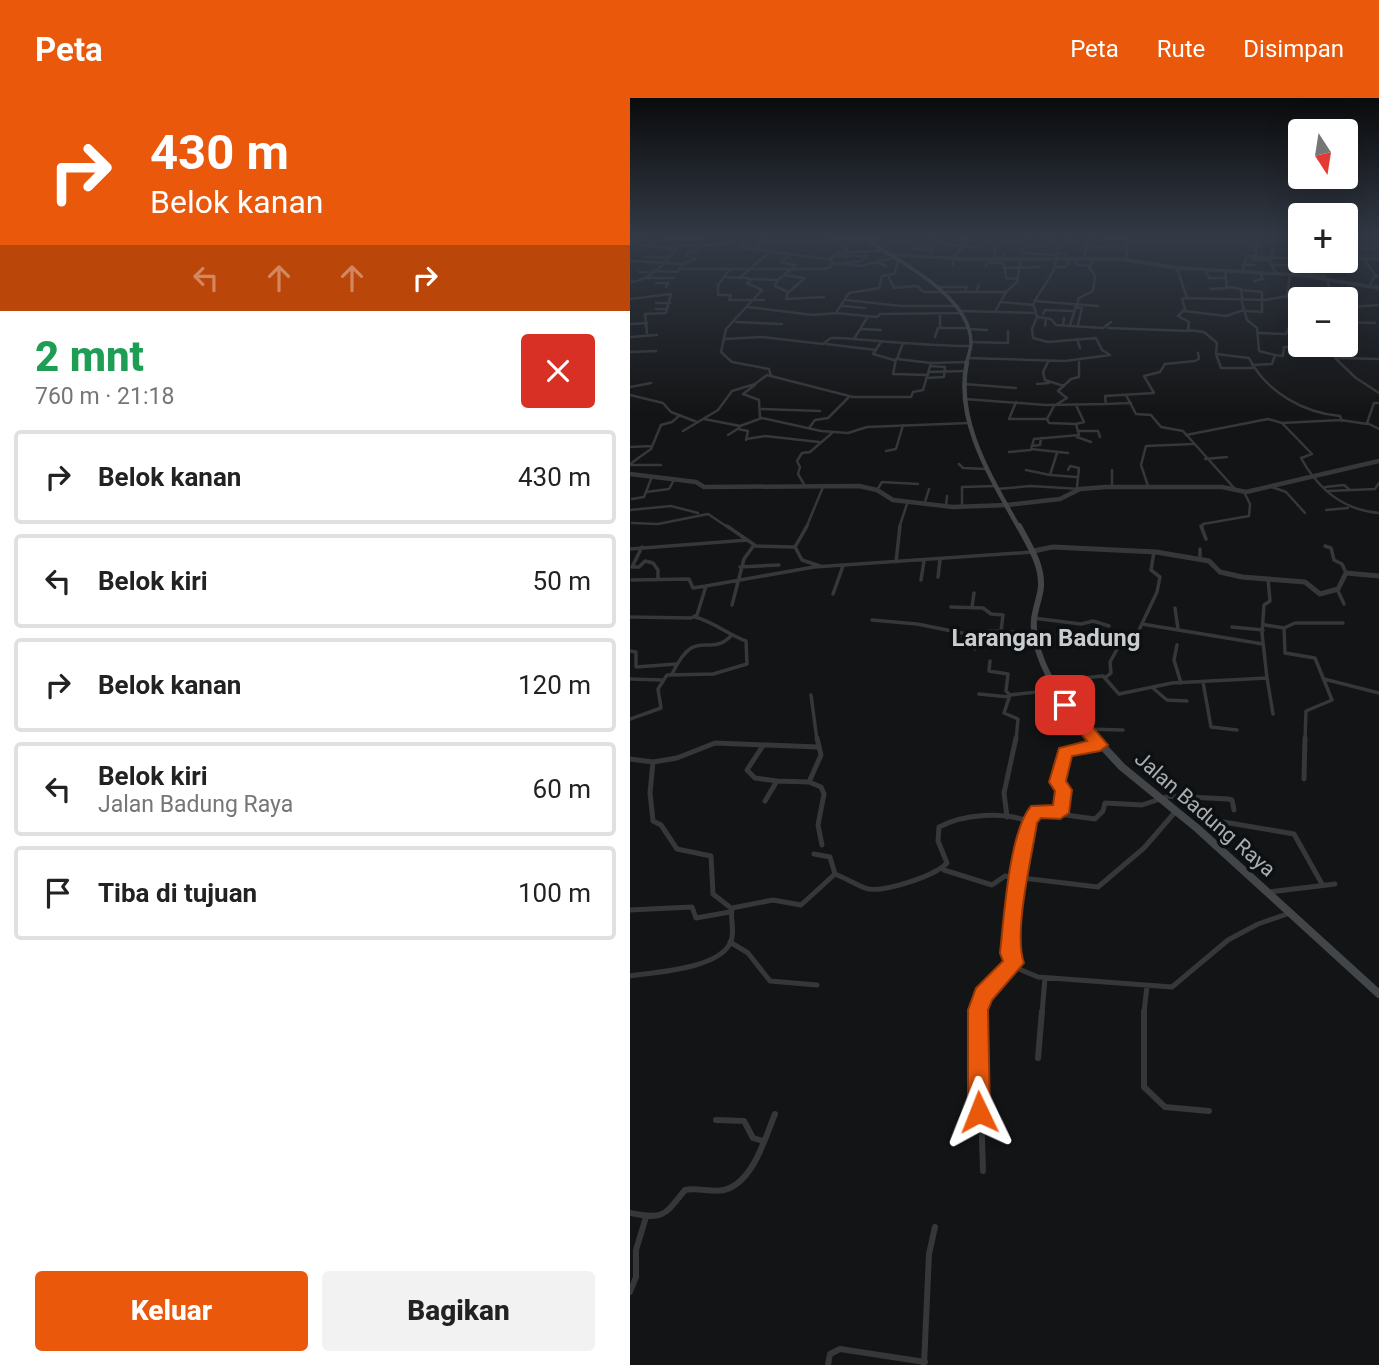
<!DOCTYPE html>
<html lang="id">
<meta charset="utf-8">
<style>
:root{--surface:#fff;--page:#f2f2f2;--text:#222;--muted:#767676;--line:#e0e0e0;--accent:#ea580c}
body{margin:0;font-family:Roboto,sans-serif;background:var(--page);color:var(--text);height:100vh;display:flex;flex-direction:column;font-size:26px;white-space:nowrap}
*{box-sizing:border-box;margin:0}
p{font-size:23px;color:var(--muted)}
.icon{flex:none;width:38px;height:38px;fill:none;stroke:currentColor;stroke-width:2;stroke-linecap:round;stroke-linejoin:round}
.map{position:relative;flex:1;overflow:hidden}
.side{display:flex;flex-direction:column;background:var(--surface);width:630px}
.side>*{flex:none}
.top-card{background:#ea580c;color:#fff;overflow:hidden}
.needle{width:46px;rotate:168deg}
.tools{position:absolute;left:658px;top:21px;display:grid;gap:14px}
.tools a{display:grid;place-items:center;width:70px;height:70px;border-radius:7px;background:var(--surface);box-shadow:0 7px 28px #0002;font-size:35px}
.pin{position:absolute;display:grid;place-items:center;width:60px;height:60px;color:#fff;margin:-30px;border-radius:14px;box-shadow:0 4px 10px #0006}
.me{position:absolute;width:77px;margin:-38px;rotate:358deg;stroke-linejoin:round;filter:drop-shadow(0 0 5px #0008)}
.turn{display:flex;align-items:center;gap:24px;height:147px;padding:0 35px;font-size:32px}
.turn .icon{width:91px;height:91px;stroke-width:2.5}
.turn b{display:block;font-size:49px;line-height:60px}
.lanes{display:flex;align-items:center;height:66px;padding:0 35px;background:#0003;justify-content:center;gap:35px;direction:ltr}
.lanes .off{opacity:.35}
.round{display:grid;place-items:center;flex:none;width:74px;height:74px;border-radius:7px;background:var(--page)}
.headline{display:flex;align-items:center;justify-content:space-between;height:119px;padding:0 35px}
h1{font-size:42px;font-weight:800;line-height:52px;color:#1e9e55}
.button{display:flex;gap:14px;margin-top:auto;padding:14px 35px}
.button a{flex:1;height:80px;border-radius:7px;background:var(--accent);color:#fff;font-size:28px;font-weight:800;line-height:80px;text-align:center}
.button a+a{background:var(--page);color:var(--text)}
ul{padding:0;list-style:none}
li{display:flex;align-items:center;gap:21px;height:94px;margin:0 14px 10px;padding:0 21px;border:4px solid var(--line);border-radius:7px}
li div{flex:1}
li b{display:block;font-size:26px}
li em{font-style:normal}
header{display:flex;align-items:center;gap:42px;box-sizing:border-box;height:98px;padding:0 35px;background:var(--accent);color:#fff}
header strong{font-size:33px}
nav{display:flex;gap:38px;margin-inline-start:auto;font-size:24px}
main{display:flex;flex:1;min-height:0}
.map>svg:first-child{display:block}
.lines{fill:none;stroke-linecap:round;stroke-linejoin:round}
.minor-far3{stroke:#353739;stroke-width:2.5}
.minor-far2{stroke:#353739;stroke-width:3.5}
.minor-far1{stroke:#353739;stroke-width:5}
.minor{stroke:#353739;stroke-width:6}
.tertiary-far2{stroke:#353739;stroke-width:3.5}
.tertiary-far1{stroke:#353739;stroke-width:4.5}
.tertiary{stroke:#353739;stroke-width:5}
.secondary-far3{stroke:#434649;stroke-width:3.5}
.secondary-far2{stroke:#434649;stroke-width:4.5}
.secondary-far1{stroke:#434649;stroke-width:6}
.secondary{stroke:#434649;stroke-width:8}
.route{fill:#ea580c;stroke:#983908;stroke-width:2}
.labels{text-anchor:middle;dominant-baseline:central;stroke-width:7;stroke-linejoin:round;paint-order:stroke}
.street-label{font-size:21px;fill:#a6aeb4;stroke:#0e0f10}
.quarter-label{font-size:24px;font-weight:bold;fill:#c7ccd0;stroke:#0e0f10}
</style>
<header>
<strong>Peta</strong>
<nav><a>Peta</a><a>Rute</a><a>Disimpan</a></nav>
</header>
<main>
<section class="side">
<div class="top-card">
<div class="turn"><svg class="icon" aria-label="right" viewBox="0 0 24 24"><path d="M7 20v-9h11M14 6l5 5-5 5"/></svg><div><b>430 m</b>Belok kanan</div></div>
<div class="lanes"><svg class="icon off" aria-label="left" viewBox="0 0 24 24"><path d="M17 20v-9H6M10 6l-5 5 5 5"/></svg><svg class="icon off" aria-label="ahead" viewBox="0 0 24 24"><path d="M12 20V5M6 11l6-6 6 6"/></svg><svg class="icon off" aria-label="ahead" viewBox="0 0 24 24"><path d="M12 20V5M6 11l6-6 6 6"/></svg><svg class="icon" aria-label="right" viewBox="0 0 24 24"><path d="M7 20v-9h11M14 6l5 5-5 5"/></svg></div>
</div>
<div class="headline"><div><h1>2 mnt</h1><p>760 m · 21:18</p></div><a class="round" style="background:#d93025;color:#fff"><svg class="icon" aria-label="close" viewBox="0 0 24 24"><path d="M6 6l12 12M18 6L6 18"/></svg></a></div>
<ul>
<li><svg class="icon" aria-label="right" viewBox="0 0 24 24"><path d="M7 20v-9h11M14 6l5 5-5 5"/></svg><div><b>Belok kanan</b></div><em>430 m</em></li>
<li><svg class="icon" aria-label="left" viewBox="0 0 24 24"><path d="M17 20v-9H6M10 6l-5 5 5 5"/></svg><div><b>Belok kiri</b></div><em>50 m</em></li>
<li><svg class="icon" aria-label="right" viewBox="0 0 24 24"><path d="M7 20v-9h11M14 6l5 5-5 5"/></svg><div><b>Belok kanan</b></div><em>120 m</em></li>
<li><svg class="icon" aria-label="left" viewBox="0 0 24 24"><path d="M17 20v-9H6M10 6l-5 5 5 5"/></svg><div><b>Belok kiri</b><p>Jalan Badung Raya</p></div><em>60 m</em></li>
<li><svg class="icon" aria-label="arrive" viewBox="0 0 24 24"><path d="M6 21V4h12l-3 4 3 4H6"/></svg><div><b>Tiba di tujuan</b></div><em>100 m</em></li>
</ul>
<div class="button"><a>Keluar</a><a>Bagikan</a></div>
</section>
<div class="map">
<svg width="749" height="1267" viewBox="0 0 749 1267">
<rect width="100%" height="100%" fill="#131415"/>
<g class="lines">
<path class="minor-far3" d="M266,138h10
M292,138l14,2
M331,138l5,2
M410,138l11,3
M467,138l31,5
M496,138l1,24
M507,138l9,1
M55,140l18,1
M209,142l24,-1
M330,142l21,3
M199,144l4,-6
M300,144l47,6 5,-4
M377,144h17
M2,145l14,-7
M176,145l34,-3
M626,145v13
M0,146l46,5
M17,146l41,-8
M216,147v8
M289,148l14,1 -3,8
M393,148h21
M716,148l6,3 22,-1
M457,149l39,1
M127,150l12,-12
M365,150v14l9,2 2,14 12,1
M283,151l19,1
M643,151l-3,14 7,11
M374,154l1,5
M391,155l34,2
M391,155l7,-17
M426,155l11,1
M206,158h31
M13,159h25
M716,160l33,1
M453,161l8,-23
M623,161l17,1
M734,161l12,17
M445,162l3,5 11,1
M0,163l54,3
M202,165l29,3 31,-8
M214,165l18,-2 5,-6
M248,165l8,3
M323,167l-1,-7 16,-16
M612,167h12
M641,167h17
M356,168l1,-3h9
M425,169h11l4,-7
M374,170l36,-1
M547,170l10,30
M49,171h145l7,-2 1,-9
M100,171l-12,16v10h13l-2,5h35
M575,172l4,8h17
M23,173l24,1 6,-8 13,-5 -9,-3 1,-4 10,-1 4,-5
M595,173l2,16 14,2 1,10
M9,174h10
M612,174l5,-16 53,3
M154,177l21,3 -16,14
M258,177l6,13 23,-2 7,6h82
M660,177l-3,21 -21,4 -81,-2 -3,1 3,10 -7,7 11,6 -1,8 16,2 13,11 -1,11 33,4c17,34 55,55 91,58l2,5
M96,179l15,1
M679,179l-2,-3 18,2 6,15 11,3 9,13 28,-2
M14,180h30
M121,181l-10,-2 27,-24
M147,183l-2,5 13,6 -2,7 38,-2
M624,183l9,-2 -3,-6
M0,184c20,0 37,-22 50,-36l64,-3 -3,5 88,11 8,-6 44,-2
M26,185h12l-2,4
M117,185l15,7 -36,39 -5,23 11,10 37,7 2,7
M117,185l5,-4 26,1 18,-15 -15,-3 9,-7
M307,189h30l-2,4
M739,189l5,-10 4,-1
M580,191l17,-1
M612,192l20,2v20l-15,-1
M346,194l3,-7
M656,199l9,2 5,20
M0,201l41,-5 -5,19 -21,1 2,19
M611,201l6,21 10,8 2,23 16,4 -3,9 -20,1
M216,202l55,6h57
M404,203l64,5
M372,204l31,3
M26,205h14
M213,208l22,2
M118,209l65,8 23,-2 13,-20 30,-5 3,-12 12,-2 4,-12
M445,209l7,1 -4,17
M26,211h11
M366,212l10,-18 11,-10 4,-24
M331,213l74,2 3,4 13,2 5,6 47,3 8,-6
M554,213l42,5 18,-6
M406,214l-3,-7c5,-13 19,-27 22,-39 3,-13 1,-19 12,-30
M206,215l41,4 3,-3 82,-1
M310,215v15
M413,216l2,-4 28,1
M106,224l46,2
M716,224l29,1
M0,226l17,-1
M433,227l1,-7
M440,227l9,-27 14,-7 2,-15 -6,-9 4,-7
M415,228l1,-8
M478,230l82,3
M230,231l21,1
M339,231l18,1
M629,235l27,1 3,-7 11,1
M0,239l27,-2
M305,239l3,-9h30
M94,241l38,-2 61,7 8,-6h9c44,3 86,8 130,8
M224,241l13,-21
M447,241l3,9
M251,244l-8,12 21,6
M341,244l37,1v-12
M196,246l50,6
M681,251l16,1 12,8 40,1
M0,254l26,-1
M586,256l5,14h32
M645,257l8,1 1,-9 26,1v-3
M337,260l98,3 45,-6 -8,-5 -6,-12 -48,4 -15,-4 -1,-9 5,-12
M708,260h-3l21,20 23,15
M266,261l-3,15 35,1
M418,264l-5,10 2,8 19,6
M301,265l36,-1
M300,274l35,-1
M296,280l18,-1 1,-10 -14,-1
M334,286l52,4
M407,286l12,-1
M125,287l-12,9 16,6 1,18
M0,289l21,-4
M0,297l33,8 8,9 26,10
M496,297l10,19 15,1 10,12 22,4 52,58
M335,301l81,6 60,-1 -1,-8 49,-3 -10,-17 16,-4 5,-8 30,-3 4,-2 -1,-6
M386,304l-7,17h38l2,4 27,1
M749,305h-5l-7,20 12,6
M476,306l25,-1
M132,311l58,2
M74,321l36,7 22,-8 59,13 27,2 19,-6 102,-4
M417,321l7,-13 13,-8 -9,-7 13,-12 8,-2v-15
M652,325l30,31 -11,4c17,31 42,52 78,55
M179,330l6,-8 13,-2 20,-20
M108,331l10,2 -2,9
M53,333l35,-21 14,-19 23,-7 12,-9 86,22h58l2,-5 10,-2 8,-27 -34,-4 6,-16
M448,333h20l2,6
M98,337l11,-7
M556,337l82,-16 14,4 59,-3 26,4
M447,339l14,5
M116,341l19,-3 54,6
M402,348l8,-1 1,-7
M0,349l22,-1
M256,353l10,-2 7,-24
M379,354l22,-2
M427,355l-7,22 26,2
M438,355l-37,-4 3,-10 45,-4 -3,-11 8,-2 -8,-17
M575,361l22,-2
M0,366l21,-15 10,-24 11,-3 8,-7
M329,366l4,4 24,1
M1,367h30
M396,372l24,5
M438,372l2,-4 9,2 -2,19
M482,372v17
M175,388l-7,-12 2,-7 -3,-6 5,-8 8,-1 22,-19
M518,388l-7,-21 5,-19 47,-2
M642,389l14,5 19,21
M695,389l19,-2 5,4
M367,391l34,-3 49,3
M247,392l5,-8 36,2
M698,393l47,-2 4,-6
M16,394l23,-3 5,-9
M2,401l12,-2 7,-18
M295,404l4,-13
M316,408l1,-10
M332,408v-19l34,-1
M0,412l41,-4 27,7
M696,412l22,-2
M2,425l26,1 50,-10 21,14
M176,430l17,-41
M269,430l9,-27
M572,430l1,-4 46,-8 1,-12 -6,-12"/>
<path class="minor-far2" d="M97,428l29,20 39,1 7,13 18,6
M571,428l5,13
M695,448l6,2 3,12 8,4 4,9
M12,449l-10,20h7l6,-6 8,2 5,7v9
M165,449l12,-21
M0,451l118,-9
M570,451v11
M266,464l4,-36
M110,469l39,-2
M308,479l2,-17
M2,482l57,-1 4,9 13,-2
M291,482l3,-19
M708,493l6,13
M203,496l10,-28
M102,507l12,-46 10,-14
M321,509l32,1 8,6 12,1 -2,16
M342,509l2,-14
M545,510l3,21
M0,519l61,1 6,-3 9,-29 108,-19 219,-15
M403,520l48,6 12,-3 16,5
M242,522l45,4 50,10 24,-3 43,2
M512,526l121,20
M635,527l19,3 1,25 30,5 17,42 -26,11 -1,29
M602,529l31,3
M654,530l11,-5h48
M509,532l18,-38 3,-15 -9,-7 3,-18
M547,547l-3,15 7,23
M345,551l1,-16
M0,553l6,1v15l40,-3
M360,563l-1,10 19,3 -2,17 4,4
M42,576c24,-50 36,-15 59,-38
M476,579l5,-4 -1,-11 11,-20
M637,580l6,36
M0,581l32,1
M694,581l55,14
M423,583l50,-5 16,18 53,-11 95,-5 -5,-45 2,-28 6,-4 -2,-22
M573,584l8,45 26,3
M524,591l13,11 20,1
M349,596l30,3
M181,597l6,45
M0,621l31,-11 -3,-19 9,-14 46,-1 34,-10 -1,-23c-19,-7 -32,-19 -51,-24
M455,631l38,1
M386,642l2,-21 -14,-6 6,-18 46,-5"/>
<path class="minor-far1" d="M132,649l-15,23 8,8 22,3
M0,661l23,3 -3,31 3,28 8,4 16,24 34,7 2,38 18,14
M23,664l24,-4 38,-15 103,4
M674,681l1,-41
M179,684l12,5 3,7 -6,31 4,20
M135,703l12,-20 32,1 12,-27 -4,-17
M430,714l4,-21 -7,-9 8,-30 35,-7
M377,719l-3,-24 12,-55
M399,722l8,-9 58,8 8,-8 2,-8 37,2 27,-9 59,3 4,1 2,10
M588,723l76,13 28,50
M184,756l16,3 5,17
M314,772l48,15 13,-9 93,11 46,-39 32,-37
M639,794l66,-8
M0,812l62,-3 4,11 34,-6
M100,844l18,11 22,28 47,4
M0,878c25,-4 91,-7 101,-35 4,-10 -1,-22 1,-33l41,-8 28,5 34,-31c10,4 20,10 30,14 16,6 70,-12 82,-25l-9,-22 1,-14c25,-13 65,-16 91,-5l-15,78 -5,53 9,16 19,8 134,10 56,-47 30,-16 32,-11
M348,915l5,-18 31,-32
M412,915l3,-35
M514,915l3,-27"/>
<path class="minor" d="M348,913l5,160
M514,913v76l21,20 44,4
M408,960l4,-47
M86,1022l28,1 9,17 10,3
M0,1115c34,7 34,3 55,-23 13,-3 26,3 39,0 29,-7 41,-52 51,-76
M0,1194l6,-15v-27l10,-33
M198,1267l2,-11 10,-5 85,13
M294,1267l5,-111 6,-27"/>
<path class="tertiary-far2" d="M241,147l7,-9
M256,156l77,5h156l58,9 122,7 80,13"/>
<path class="tertiary-far1" d="M0,376l66,8 8,5 155,-1 18,4 16,10 60,7 54,-2 53,-6 20,-10 26,-2h116l24,5 133,-31"/>
<path class="tertiary" d="M403,453l20,-4 103,5 53,9 11,11 22,5 63,5 15,12 18,-5 8,-16 33,3"/>
<path class="secondary-far3" d="M230,138c35,23 111,59 111,107 0,6 -3,14 -5,21"/>
<path class="secondary-far2" d="M337,264c-13,59 25,117 52,166"/>
<path class="secondary-far1" d="M389,428c10,19 23,38 22,60 -1,15 -9,27 -7,43 4,43 35,80 63,111"/>
<path class="secondary" d="M465,640l27,29 76,62 181,165"/>
</g>
<linearGradient id="sky" x2="0" y2="1"><stop stop-color="#0a0b0c"/><stop offset="0.44" stop-color="#333a46"/><stop offset="1" stop-color="#333a46" stop-opacity="0"/></linearGradient>
<rect width="749" height="315" fill="url(#sky)"/>
<path class="route" d="M435,602l6,2 37,43 -8,6 -28,5 -6,25 6,9 -3,23 -9,6 -19,-1 -4,5c-5,33 -24,110 -13,140l-32,37 -4,10 2,102 -3,8 -8,3 -8,-3 -3,-8v-102l8,-22 27,-27 -3,-8c4,-36 9,-121 31,-147l22,-1 2,-14 -6,-9 10,-34 28,-7 -30,-36z"/>
<g class="labels">
<g class="street-label">
<text transform="translate(575 716) rotate(41)">Jalan Badung Raya</text>
</g>
<g class="quarter-label">
<text x="416" y="540">Larangan Badung</text>
</g>
</g>
</svg>
<div class="tools">
<a><svg class="needle" viewBox="-14 -14 28 28"><path d="M0-13l5 13h-10z" fill="#e53935"/><path d="M0 13l5-13h-10z" fill="#767676"/></svg></a>
<a>+</a>
<a>−</a>
</div>
<div class="pin" style="left:435px;top:607px;background:#d93025"><svg class="icon" aria-label="arrive" viewBox="0 0 24 24"><path d="M6 21V4h12l-3 4 3 4H6"/></svg></div>
<svg class="me" style="left:349px;top:1014px" viewBox="-20 -20 40 40"><path d="M0-17L14 15 0 8-14 15z" fill="#ea580c" stroke="#fff" stroke-width="4"/></svg>
</div>
</main>
